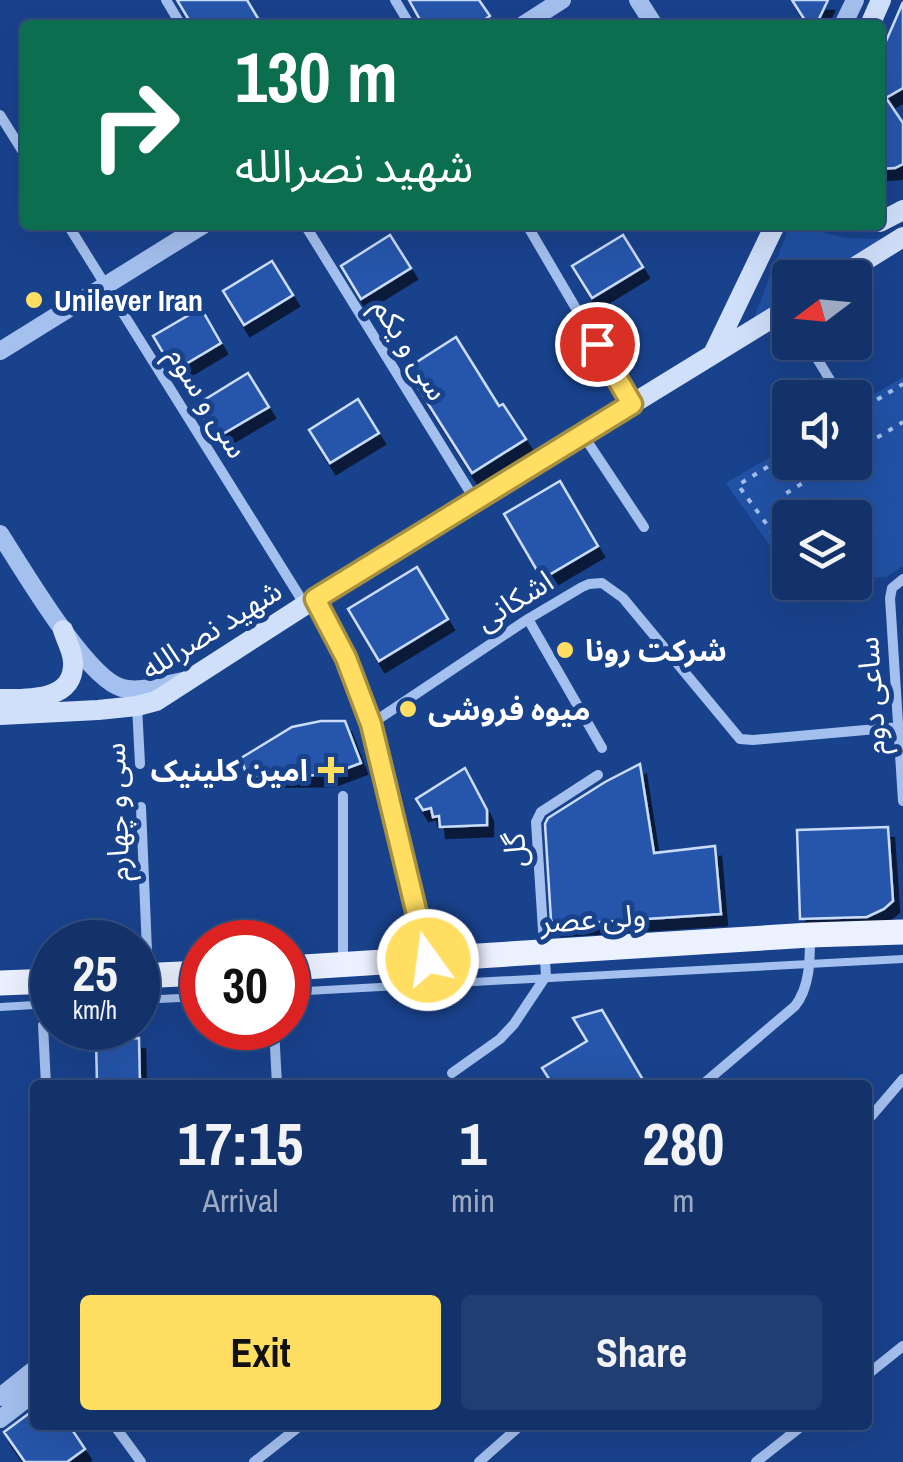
<!DOCTYPE html>
<meta charset="utf-8">
<style>
:root{--surface:#13326a;--page:#203e72;--text:#f1f3f6;--muted:#9daac1;--line:#324d7e;--accent:#ffde61}
body{margin:0;font-family:"Archivo Narrow","Noto Sans Arabic",sans-serif;background:var(--page);color:var(--text);height:100vh;display:flex;flex-direction:column;font-size:38px;white-space:nowrap}
*{box-sizing:border-box;margin:0}
p{font-size:32px;color:var(--muted)}
.icon{flex:none;width:55px;height:55px;fill:none;stroke:currentColor;stroke-width:2;stroke-linecap:round;stroke-linejoin:round}
.map{position:relative;flex:1;overflow:hidden}
.sheet{position:absolute;left:30px;top:1080px;width:842px;height:350px;display:flex;flex-direction:column;background:var(--surface);border-radius:10px;box-shadow:0 10px 40px #0002,0 0 0 2px var(--line)}
.sheet>*{flex:none}
.top-card{position:absolute;left:20px;top:20px;width:865px;height:210px;border-radius:10px;box-shadow:0 10px 40px #0002,0 0 0 2px var(--line);background:#0b6e4f;color:#fff;overflow:hidden}
.needle{width:65px;rotate:254deg}
.tools{position:absolute;left:772px;top:260px;display:grid;gap:20px}
.tools a{display:grid;place-items:center;width:100px;height:100px;border-radius:10px;background:var(--surface);box-shadow:0 10px 40px #0002,0 0 0 2px var(--line);font-size:50px}
.speed{position:absolute;left:30px;top:920px;display:flex;gap:20px;font-size:50px;font-weight:700;text-align:center}
.speed>*{display:grid;place-content:center;width:130px;height:130px;border-radius:50%;background:var(--surface);box-shadow:0 10px 40px #0002,0 0 0 2px var(--line);line-height:1}
.speed small{font-size:25px;font-weight:400}
.speed .limit{border:15px solid #d22;background:#fff;color:#111}
.pin{position:absolute;display:grid;place-items:center;width:85px;height:85px;color:#fff;margin:-42px;border:5px solid #fff;border-radius:50%;box-shadow:0 2px 10px #0007}
.me{position:absolute;width:110px;margin:-55px;rotate:346deg;stroke-linejoin:round;filter:drop-shadow(0 0 8px #0008)}
.turn{display:flex;align-items:center;gap:35px;height:210px;padding:0 50px;font-size:45px}
.turn .icon{width:130px;height:130px;stroke-width:2.5}
.turn b{display:block;font-size:70px;line-height:85px}
.eta{display:flex;justify-content:space-evenly;align-items:center;height:170px;text-align:center}
.eta b{font-size:60px;font-weight:700;line-height:70px}
.cta{display:flex;gap:20px;margin-top:auto;padding:20px 50px}
.cta a{flex:1;height:115px;border-radius:10px;background:var(--accent);color:#111;font-size:40px;font-weight:700;line-height:115px;text-align:center}
.cta a+a{background:var(--page);color:var(--text)}
.map>svg:first-child{display:block}
.green{fill:#2152a6}
.building{fill:#2757ab;stroke:#cadcfa;stroke-width:2.5;filter:url(#shadow)}
.lines{fill:none;stroke-linecap:round;stroke-linejoin:round}
.path{stroke:#a4c0ee;stroke-width:4;stroke-dasharray:5 8;stroke-linecap:butt}
.service{stroke:#a4c0ee;stroke-width:8}
.minor{stroke:#a4c0ee;stroke-width:10}
.tertiary{stroke:#a4c0ee;stroke-width:18}
.secondary{stroke:#d1e0fa;stroke-width:20}
.primary{stroke:#ebf1ff;stroke-width:25}
.route-casing{stroke:#a6903f;stroke-width:25}
.route{stroke:#ffde61;stroke-width:18}
.poi-dot{fill:#ffde61;stroke:#19428d;stroke-width:4}
.labels{text-anchor:middle;dominant-baseline:central;stroke-width:10;stroke-linejoin:round;paint-order:stroke}
.poi-label{font-size:30px;font-weight:bold;fill:#fff;stroke:#19428d;text-anchor:start}
.street-label{font-size:30px;fill:#fff;stroke:#19428d}
</style>
<div class="map">
<svg width="903" height="1462" viewBox="0 0 903 1462">
<defs>
<filter id="shadow"><feDropShadow dx="6" dy="11" stdDeviation="0" flood-color="#0009"/></filter>
</defs>
<rect width="100%" height="100%" fill="#19428d"/>
<path class="green" d="M790,225h28l6,8 25,5 35,1 -62,38 -32,1v19l-37,23z
M903,377v189l-17,11 -31,1v-60h-65v57l-64,-92 64,-38v17h65v-56z"/>
<path class="building" d="M177,0h70l15,25h-70z
M409,0h70l11,16 -14,9h-53z
M792,0h36l-12,25h-8z
M903,2v86l-17,10 17,25v41l-8,4 -15,1v-114z
M390,235l21,33 -50,31 -20,-33z
M623,235l20,32 -51,31 -20,-32z
M272,261l21,34 -49,30 -21,-34z
M201,308l20,35 -47,28 -21,-35z
M456,337l43,69 4,-2 23,35 -54,34 -66,-104z
M248,373l21,34 -53,31 -20,-33z
M358,399l21,34 -49,30 -21,-33z
M560,481l38,65 -56,33 -38,-65z
M417,567l31,52 -69,42 -31,-52z
M321,721h24l16,42 -32,12 -82,1 -6,-18 51,-31z
M640,764l14,89 61,-7 6,68 -165,11 -5,-5 -6,-96 3,-6 57,-36z
M465,768l22,42v15l-47,2 -1,-11 -6,1 -2,-9 -8,2 -7,-11z
M888,827l5,74 -9,8 -17,8 -67,2 -3,-89z
M602,1010l44,75h-93l-11,-17 45,-27 -14,-23z
M139,1038l1,47h-43l-1,-46z
M35,1409v16h34l16,24 -18,13h-42l-21,-30z"/>
<g class="lines">
<path class="path" d="M855,413l48,-29
M855,451l48,-29
M790,453l-52,32 52,71
M790,518l-5,-24 52,-32
M855,573l11,-1"/>
<path class="service" d="M288,992l615,-33
M138,1000l64,-3
M0,1007l52,-3"/>
<path class="minor" d="M166,0l15,25
M395,0l15,25
M0,115l25,40
M68,225l237,380
M305,225l170,275
M527,225l105,179
M807,342l34,56
M583,435l61,92
M903,579l-11,9 -2,10 13,203
M315,599l31,60 25,65 57,234
M528,619l74,129
M137,706l3,58
M371,724l157,-105 54,-32 7,-3 13,-1 21,15 117,141 13,1 146,-13
M141,807l7,168
M343,963v-167
M43,1025l3,60
M274,1028l3,57
M452,1073l48,-34 14,-15 32,-48 -10,-154 5,-10 57,-37
M702,1085l93,-79c15,-19 15,-46 15,-70
M868,1120l35,-41
M868,1374l35,-28
M114,1425l27,37
M254,1462l47,-37
M479,1462l42,-37
M756,1462l47,-37"/>
<path class="tertiary" d="M638,0l16,25
M523,25l39,-25
M843,25l12,-25
M0,351l203,-126
M0,534c22,34 86,144 122,154 18,5 44,-4 62,-7
M0,1397l35,-28
M0,1419l35,-27"/>
<path class="secondary" d="M870,25l11,-25
M880,222l23,-12
M837,278l66,-41
M714,352l61,-127
M0,699c26,0 75,3 73,-37 0,-10 -7,-22 -10,-32
M0,715l98,-5 39,-4 19,-5 149,-96 485,-298"/>
<path class="primary" d="M288,968l522,-33 93,-3
M138,976l64,-3
M0,983l52,-2"/>
</g>
<g class="lines">
<g class="route-casing">
<path id="route" d="M428,960l-57,-236 -25,-66 -31,-59 317,-195 -35,-60"/>
</g>
<use href="#route" class="route"/>
</g>
<g class="poi-dot">
<circle cx="34" cy="300" r="10"/>
<circle cx="565" cy="650" r="10"/>
<circle cx="408" cy="709" r="10"/>
<path d="M326 755h10v10h10v10h-10v10h-10v-10h-10v-10h10z"/>
</g>
<g class="labels">
<g class="poi-label">
<text x="54" y="300">Unilever Iran</text>
<text x="585" y="650">شرکت رونا</text>
<text x="428" y="709">میوه فروشی</text>
<text x="308" y="770" text-anchor="end">امین کلینیک</text>
</g>
<g class="street-label">
<text transform="translate(411 349) rotate(58)">سی و یکم</text>
<text transform="translate(208 402) rotate(58)">سی و سوم</text>
<text transform="translate(514 600) rotate(-32)">اشکانی</text>
<text transform="translate(211 629) rotate(-32)">شهید نصرالله</text>
<text transform="translate(871 696) rotate(-94)">ساعی دوم</text>
<text transform="translate(116 812) rotate(-92)">سی و چهارم</text>
<text transform="translate(514 850) rotate(-93)">گل</text>
<text transform="translate(593 918) rotate(-4)">ولی عصر</text>
</g>
</g>
</svg>
<div class="tools">
<a><svg class="needle" viewBox="-14 -14 28 28"><path d="M0-13l5 13h-10z" fill="#e53935"/><path d="M0 13l5-13h-10z" fill="#9daac1"/></svg></a>
<a><svg class="icon" aria-label="sound" viewBox="0 0 24 24"><path d="M4 9h4l5-4v14l-5-4H4zM17 9q2 3 0 6"/></svg></a>
<a><svg class="icon" aria-label="layers" viewBox="0 0 24 24"><path d="M12 4l9 5-9 5-9-5zM3 14l9 5 9-5"/></svg></a>
</div>
<div class="speed"><div>25<small>km/h</small></div><div class="limit">30</div></div>
<div class="pin" style="left:597px;top:344px;background:#d93025"><svg class="icon" aria-label="arrive" viewBox="0 0 24 24"><path d="M6 21V4h12l-3 4 3 4H6"/></svg></div>
<svg class="me" style="left:428px;top:960px" viewBox="-20 -20 40 40"><circle r="17" fill="#ffde61" stroke="#fff" stroke-width="3"/><path d="M0-11L8 9 0 5-8 9z" fill="#fff"/></svg>
<div class="top-card">
<div class="turn"><svg class="icon" aria-label="right" viewBox="0 0 24 24"><path d="M7 20v-9h11M14 6l5 5-5 5"/></svg><div><b>130 m</b>شهید نصرالله</div></div>
</div>
<section class="sheet">
<div class="eta">
<div><b>17:15</b><p>Arrival</p></div>
<div><b>1</b><p>min</p></div>
<div><b>280</b><p>m</p></div>
</div>
<div class="cta"><a>Exit</a><a>Share</a></div>
</section>
</div>
